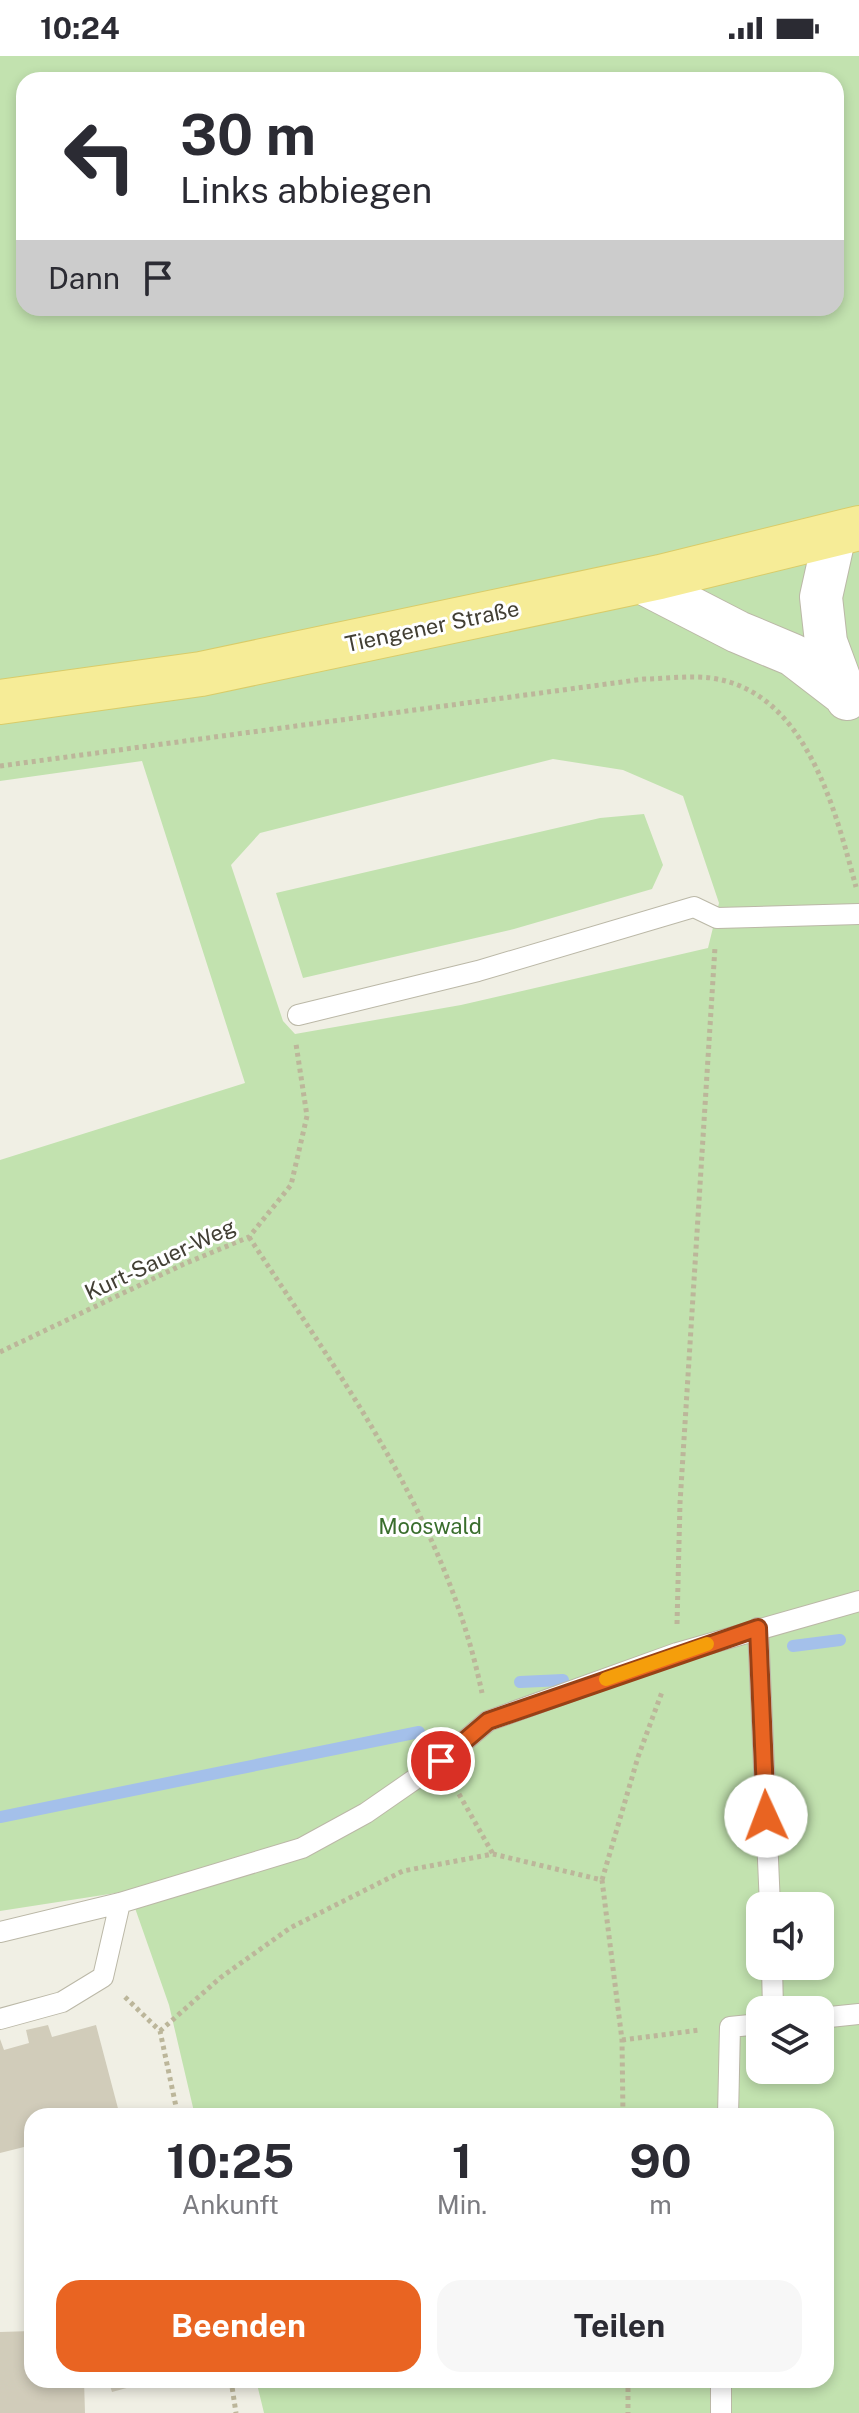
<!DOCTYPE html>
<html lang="de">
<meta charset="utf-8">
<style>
:root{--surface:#fff;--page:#f7f7f7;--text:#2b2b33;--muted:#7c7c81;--accent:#e96422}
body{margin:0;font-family:"Public Sans",sans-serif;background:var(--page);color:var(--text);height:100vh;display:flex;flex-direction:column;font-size:30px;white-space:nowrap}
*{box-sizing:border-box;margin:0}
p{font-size:26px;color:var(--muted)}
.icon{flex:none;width:44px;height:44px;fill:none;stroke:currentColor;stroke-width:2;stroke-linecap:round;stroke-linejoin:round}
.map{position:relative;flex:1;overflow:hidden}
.drawer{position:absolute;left:24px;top:2052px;width:810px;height:280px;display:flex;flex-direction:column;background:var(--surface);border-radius:24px;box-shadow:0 4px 12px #0003}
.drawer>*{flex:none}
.top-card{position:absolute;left:16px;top:16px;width:828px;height:244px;border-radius:24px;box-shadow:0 4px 12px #0003;background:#fff;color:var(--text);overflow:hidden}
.buttons{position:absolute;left:746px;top:1836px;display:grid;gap:16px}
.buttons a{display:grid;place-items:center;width:88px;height:88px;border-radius:16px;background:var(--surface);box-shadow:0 4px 12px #0003;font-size:40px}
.pin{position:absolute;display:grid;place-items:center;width:68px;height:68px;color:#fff;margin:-34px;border:4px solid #fff;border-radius:50%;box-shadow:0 2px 8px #0007}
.me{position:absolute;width:88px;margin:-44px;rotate:358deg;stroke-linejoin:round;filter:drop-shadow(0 0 6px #0008)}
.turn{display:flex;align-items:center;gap:28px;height:168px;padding:0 32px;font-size:36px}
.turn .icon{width:104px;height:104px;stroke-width:2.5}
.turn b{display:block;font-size:56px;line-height:68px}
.then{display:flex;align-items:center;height:76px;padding:0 32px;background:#0003;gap:16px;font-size:30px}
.eta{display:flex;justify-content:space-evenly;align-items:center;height:136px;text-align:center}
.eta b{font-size:48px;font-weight:700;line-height:56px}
.cta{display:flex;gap:16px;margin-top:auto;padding:16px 32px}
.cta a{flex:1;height:92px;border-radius:24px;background:var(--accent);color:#fff;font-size:32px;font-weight:700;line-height:92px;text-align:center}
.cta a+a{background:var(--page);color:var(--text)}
.status{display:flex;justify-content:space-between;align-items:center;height:56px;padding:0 40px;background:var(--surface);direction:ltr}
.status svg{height:22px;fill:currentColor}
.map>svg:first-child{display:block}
.green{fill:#c2e2af;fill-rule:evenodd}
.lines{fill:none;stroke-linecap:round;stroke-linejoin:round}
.stream{stroke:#a4c0ea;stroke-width:12}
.building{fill:#d1ccba}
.lane-casing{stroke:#bbb8a7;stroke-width:22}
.street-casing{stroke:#bbb8a7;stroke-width:44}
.primary-casing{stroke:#d9cc69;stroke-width:46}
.path{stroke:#bcb69a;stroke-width:5;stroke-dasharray:4 4;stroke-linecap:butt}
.lane{stroke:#fff;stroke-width:20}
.street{stroke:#fff;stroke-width:42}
.primary{stroke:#f6ec97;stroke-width:44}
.route-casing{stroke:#974116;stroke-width:20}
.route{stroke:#e96422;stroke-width:14}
.slow{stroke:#f59e0b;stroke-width:14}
.labels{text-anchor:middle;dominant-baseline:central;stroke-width:6;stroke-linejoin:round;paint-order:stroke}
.street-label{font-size:22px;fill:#423f34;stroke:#fff}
.park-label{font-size:22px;fill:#3a6e2d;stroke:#fff}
</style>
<div class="status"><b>10:24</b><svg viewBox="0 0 49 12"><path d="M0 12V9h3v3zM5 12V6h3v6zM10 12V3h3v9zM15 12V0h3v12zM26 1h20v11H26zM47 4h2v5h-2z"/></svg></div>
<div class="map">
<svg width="859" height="2357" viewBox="0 0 859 2357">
<rect width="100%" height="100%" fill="#f0efe4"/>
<path class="green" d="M0,0h859v2357h-595l-8,-33h570v-264h-631l-26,-111 -40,-114 -129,20v-751l245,-77 -103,-322 -142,20zM24,24h812v228h-812zM553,703l70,11 60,26 36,107 -11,45 -247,57 -166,29 -12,-13 -52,-156 29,-32zM760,1850h60v60h-60zM760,1954h60v60h-60z
M644,758l19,51 -11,24 -138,40 -211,49 -27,-85 324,-75z"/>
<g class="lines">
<path class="stream" d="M793,1590l47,-6
M520,1626l43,-2
M0,1761l419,-85"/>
</g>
<path class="building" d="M48,1969l4,12 44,-12 24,91h-88v41l-4,-11 -28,7v-114l4,11 25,-7 -3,-13z
M32,2275v49h52l1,33h-85v-81z
M108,2324h44v1l-40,11z"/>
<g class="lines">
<g class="lane-casing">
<path id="lane" d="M298,959l180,-44 216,-64 23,11 142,-4
M758,1572l12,278
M0,1876l120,-29 182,-55 64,-35 75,-52 47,-40 189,-68 182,-52
M772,1910l1,44
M820,1962l39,-4
M0,1963l62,-17 41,-25 17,-74
M728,2060l2,-89 30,-3
M721,2357v-33"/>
</g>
<g class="street-casing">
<path id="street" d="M835,478l-14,63 5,45 21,57
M639,525l99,51 55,23 52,40"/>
</g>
<g class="primary-casing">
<path id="primary" d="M0,646l201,-28 459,-97 199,-49"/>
</g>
<path class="path" d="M0,710l644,-87c22,0 46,-4 67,-1 95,13 124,131 145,209
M249,1181c95,145 197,283 233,456
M0,1296l184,-88 65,-27 42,-52 16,-69 -11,-72
M677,1568l3,-121 35,-556
M455,1731l38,67
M602,1824l36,-123 24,-65
M125,1941l35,34 18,85
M160,1975l60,-53 70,-50 113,-57 90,-17 109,26 20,160 1,76
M622,1984l78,-10
M231,2324l5,33
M628,2324v33"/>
<use href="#lane" class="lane"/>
<use href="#street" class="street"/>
<use href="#primary" class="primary"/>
</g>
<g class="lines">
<g class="route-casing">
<path id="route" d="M441,1705l47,-40 270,-93 8,188"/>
</g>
<use href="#route" class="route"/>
<path class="slow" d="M606,1623l101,-35"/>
</g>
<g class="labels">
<g class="street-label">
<text transform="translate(432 570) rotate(-12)">Tiengener Straße</text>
<text transform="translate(160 1203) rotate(-25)">Kurt-Sauer-Weg</text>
</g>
<g class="park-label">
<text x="430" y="1470">Mooswald</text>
</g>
</g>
</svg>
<div class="buttons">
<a><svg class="icon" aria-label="sound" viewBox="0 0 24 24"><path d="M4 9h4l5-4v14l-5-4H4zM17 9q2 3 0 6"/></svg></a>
<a><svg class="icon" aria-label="layers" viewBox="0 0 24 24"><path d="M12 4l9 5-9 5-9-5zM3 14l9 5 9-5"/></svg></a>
</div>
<div class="pin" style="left:441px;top:1705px;background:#d93025"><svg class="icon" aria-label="arrive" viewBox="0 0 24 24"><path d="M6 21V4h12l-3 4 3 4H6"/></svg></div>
<svg class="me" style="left:766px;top:1760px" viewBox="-20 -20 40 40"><circle r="19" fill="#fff"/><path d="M0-13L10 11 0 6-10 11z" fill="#e96422"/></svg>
<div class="top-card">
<div class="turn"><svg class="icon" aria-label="left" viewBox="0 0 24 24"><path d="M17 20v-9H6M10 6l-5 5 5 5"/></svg><div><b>30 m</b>Links abbiegen</div></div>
<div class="then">Dann<svg class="icon" aria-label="arrive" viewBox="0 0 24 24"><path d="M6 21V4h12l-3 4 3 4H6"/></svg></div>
</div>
<section class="drawer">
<div class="eta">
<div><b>10:25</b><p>Ankunft</p></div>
<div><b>1</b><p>Min.</p></div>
<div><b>90</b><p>m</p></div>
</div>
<div class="cta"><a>Beenden</a><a>Teilen</a></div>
</section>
</div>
